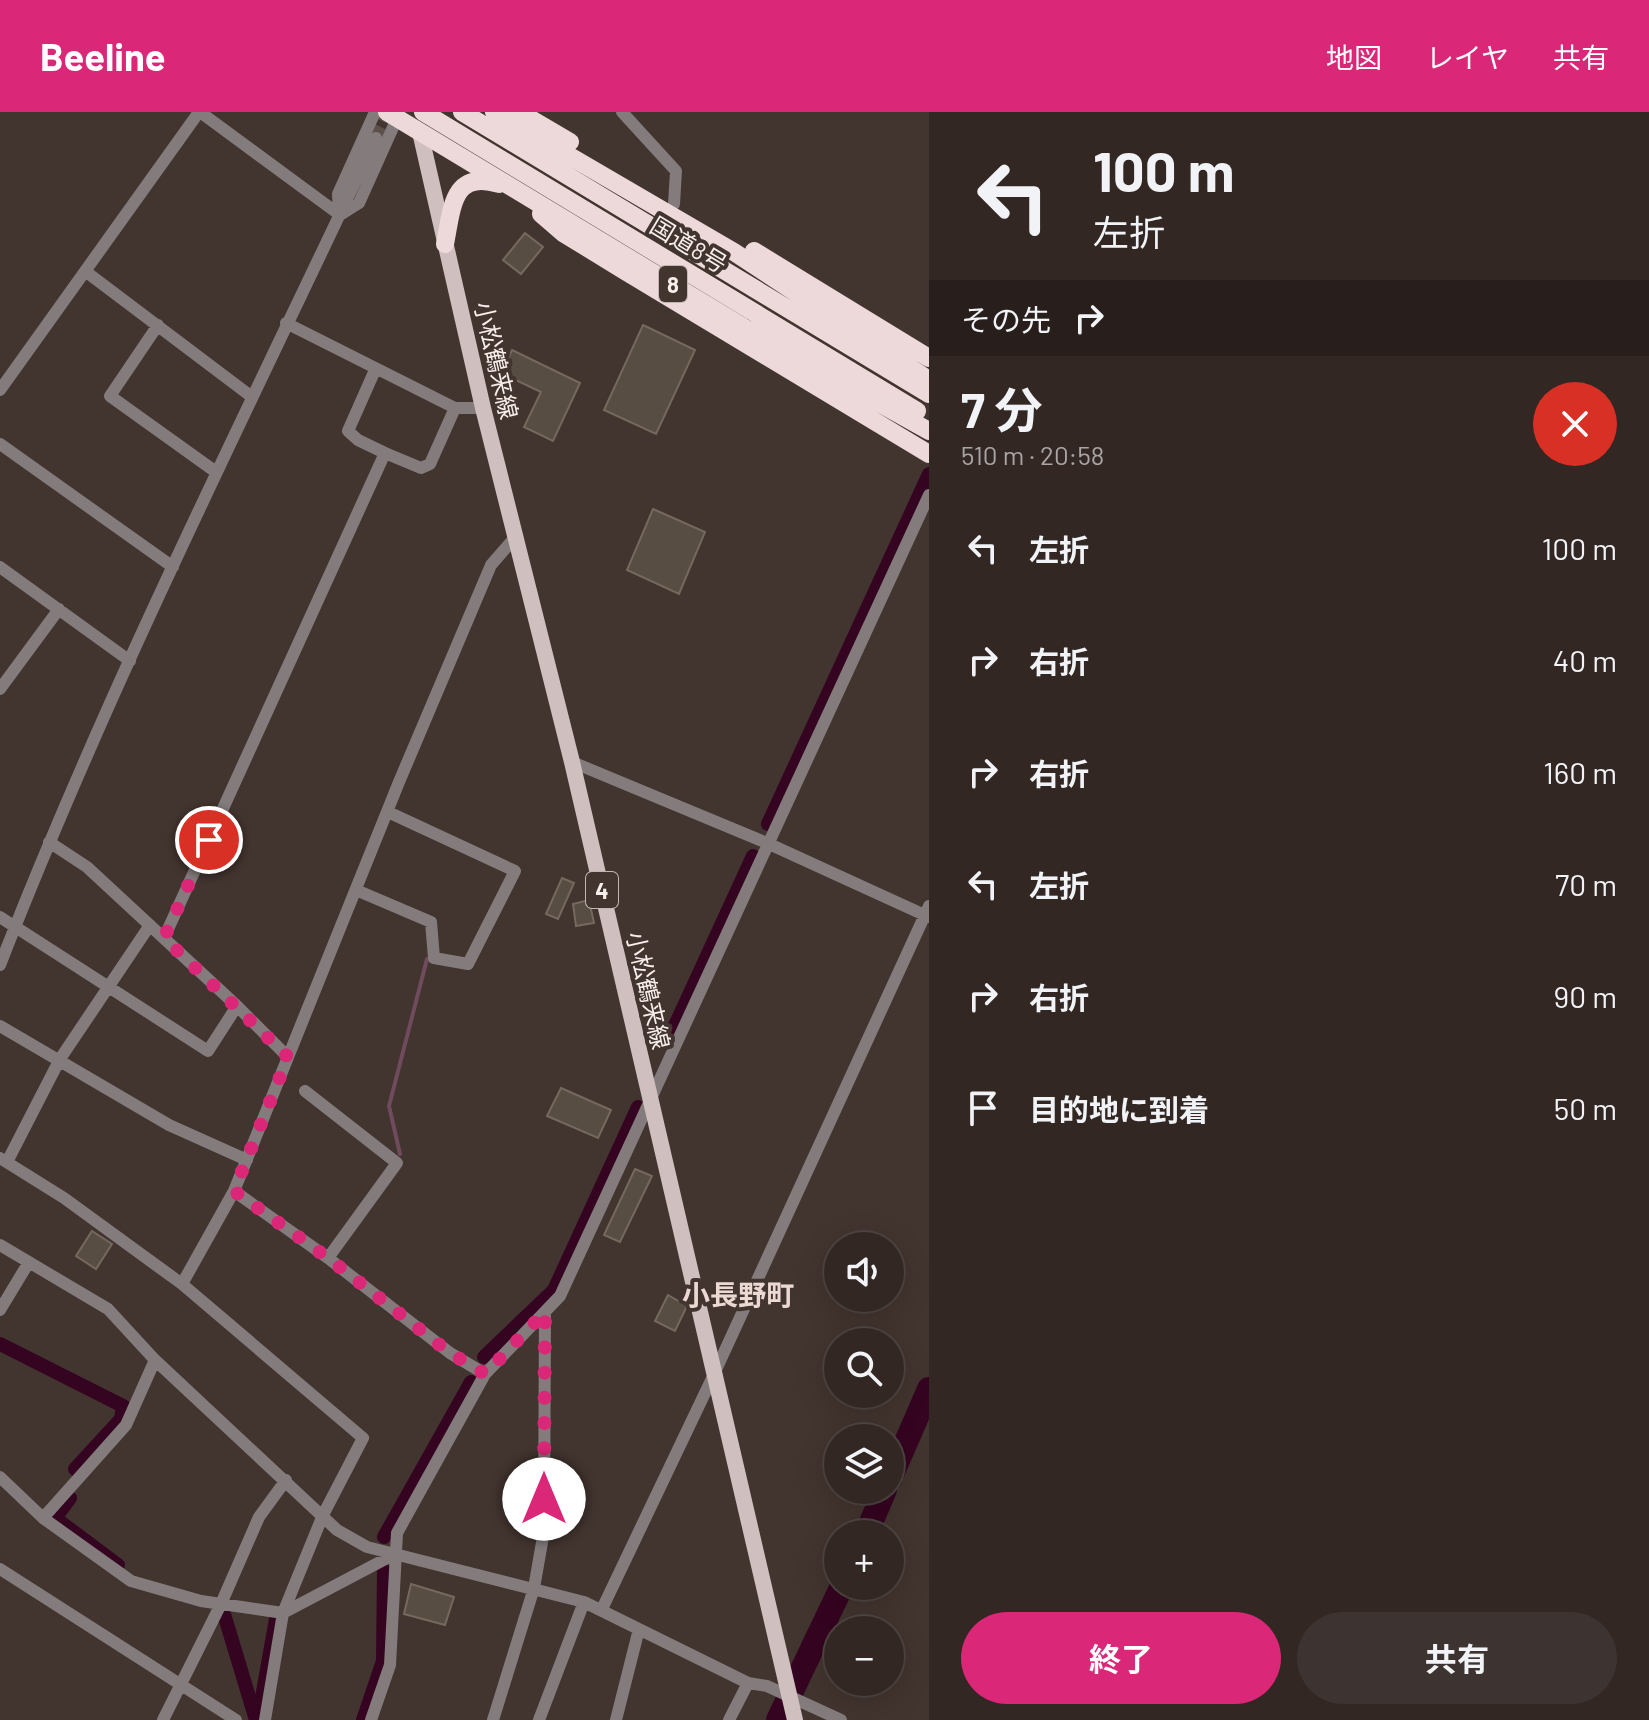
<!DOCTYPE html>
<html lang="ja">
<meta charset="utf-8">
<style>
:root{--surface:#322723;--page:#3d3330;--text:#f1f3f6;--muted:#a8a5a6;--line:#4d4441;--accent:#db2777}
body{margin:0;font-family:Barlow,"Noto Sans JP",sans-serif;background:var(--page);color:var(--text);height:100vh;display:flex;flex-direction:column;font-size:30px;white-space:nowrap}
*{box-sizing:border-box;margin:0}
p{font-size:26px;color:var(--muted)}
.icon{flex:none;width:44px;height:44px;fill:none;stroke:currentColor;stroke-width:2;stroke-linecap:round;stroke-linejoin:round}
.map{position:relative;flex:1;overflow:hidden}
.side{display:flex;flex-direction:column;background:var(--surface);width:720px}
.side>*{flex:none}
.banner{background:#322723;color:var(--text);overflow:hidden}
.tools{position:absolute;left:824px;top:1120px;display:grid;gap:16px}
.tools a{display:grid;place-items:center;width:80px;height:80px;border-radius:50%;background:var(--surface);box-shadow:0 8px 32px #0002,0 0 0 2px var(--line);font-size:40px}
.pin{position:absolute;display:grid;place-items:center;width:68px;height:68px;color:#fff;margin:-34px;border:4px solid #fff;border-radius:50%;box-shadow:0 2px 8px #0007}
.me{position:absolute;width:88px;margin:-44px;rotate:0deg;stroke-linejoin:round;filter:drop-shadow(0 0 6px #0008)}
.turn{display:flex;align-items:center;gap:28px;height:168px;padding:0 32px;font-size:36px}
.turn .icon{width:104px;height:104px;stroke-width:2.5}
.turn b{display:block;font-size:56px;line-height:68px}
.then{display:flex;align-items:center;height:76px;padding:0 32px;background:#0003;gap:16px;font-size:30px}
.round{display:grid;place-items:center;flex:none;width:84px;height:84px;border-radius:42px;background:var(--page)}
.overview{display:flex;align-items:center;justify-content:space-between;height:136px;padding:0 32px}
h1{font-size:48px;font-weight:700;line-height:60px}
.primary-button{display:flex;gap:16px;margin-top:auto;padding:16px 32px}
.primary-button a{flex:1;height:92px;border-radius:48px;background:var(--accent);color:#fff;font-size:32px;font-weight:700;line-height:92px;text-align:center}
.primary-button a+a{background:var(--page);color:var(--text)}
ul{padding:0;list-style:none}
li{display:flex;align-items:center;gap:24px;height:112px;padding:0 32px}
li div{flex:1}
li b{display:block;font-size:30px}
li em{font-style:normal}
header{display:flex;align-items:center;gap:48px;box-sizing:border-box;height:112px;padding:0 40px;background:var(--accent);color:#fff}
header strong{font-size:38px}
nav{display:flex;gap:44px;margin-inline-start:auto;font-size:28px}
main{display:flex;flex:1;min-height:0}
.map>svg:first-child{display:block}
.lines{fill:none;stroke-linecap:round;stroke-linejoin:round}
.stream{stroke:#704a5d;stroke-width:4}
.canal{stroke:#350420;stroke-width:14}
.river{stroke:#350420;stroke-width:24}
.building{fill:#584d43;stroke:#75695e;stroke-width:2}
.minor-tunnel{stroke:#5d504b;stroke-width:12;stroke-dasharray:12 6;stroke-linecap:butt}
.minor{stroke:#847c7c;stroke-width:12}
.major{stroke:#d0bfbf;stroke-width:16}
.highway{stroke:#eed9da;stroke-width:18}
.route{stroke:#db2777;stroke-width:14;stroke-dasharray:0 25.2}
.labels{text-anchor:middle;dominant-baseline:central;stroke-width:8;stroke-linejoin:round;paint-order:stroke}
.shield{fill:#42342f;stroke:#c1b6b3;stroke-width:2}
.shield-label{font-size:22px;font-weight:bold;fill:#f8eeeb}
.street-label{font-size:24px;fill:#f8eeeb;stroke:#42342f}
.quarter-label{font-size:28px;font-weight:bold;fill:#ecd9d3;stroke:#42342f}
</style>
<header>
<strong>Beeline</strong>
<nav><a>地図</a><a>レイヤ</a><a>共有</a></nav>
</header>
<main>
<div class="map">
<svg width="929" height="1608" viewBox="0 0 929 1608">
<rect width="100%" height="100%" fill="#42342f"/>
<g class="lines">
<path class="stream" d="M400,1042l-11,-48 38,-147"/>
<path class="canal" d="M768,712l161,-350
M667,931l86,-187
M0,1232l123,62 -2,13 -46,50
M484,1245l70,-67 84,-183
M70,1386l-15,20 63,47
M384,1425l87,-155
M224,1502l32,106
M258,1608l18,-101
M363,1608l20,-59 1,-90"/>
<path class="river" d="M890,1367l39,-90
M866,1422l19,-44
M778,1608l64,-134"/>
</g>
<path class="building" d="M525,121l18,14 -22,27 -18,-14z
M643,213l52,25 -39,84 -52,-24z
M512,238l68,33 -27,58 -29,-14 17,-35 -40,-19z
M653,397l52,23 -26,62 -52,-24z
M562,766l12,5 -16,36 -12,-5z
M589,788l5,23 -18,3 -3,-22z
M561,976l50,22 -13,28 -51,-22z
M635,1057l17,7 -32,66 -16,-7z
M92,1119l20,13 -16,25 -20,-13z
M668,1183l19,11 -12,25 -20,-10z
M411,1472l43,13 -9,28 -41,-11z"/>
<g class="lines">
<path class="minor-tunnel" d="M376,26l12,-26"/>
<path class="minor" d="M200,0l140,103
M622,0l54,59 -2,33
M339,100l-1,-18 37,-82
M340,103l19,-12 40,-89
M85,159l167,126
M286,211l169,85h28
M158,213l-48,71 106,76
M0,278l199,-278
M0,332l173,123
M385,341l36,15 9,-4 25,-56
M0,455l130,94
M0,577l59,-80
M572,650l195,81 162,74
M49,730l38,25 150,139 51,51
M356,778l75,32 3,36 34,6 47,-93 -127,-59
M0,805l208,134 29,-45
M164,826l221,-485 -27,-13 -10,-9 27,-61
M0,853c110,-282 247,-553 376,-827
M0,914l169,99 78,35
M305,979l92,72 -69,95
M0,1046l64,40 118,86 181,154 -40,77 -40,98 -18,107
M7,1050l53,-103 90,-134
M234,1079l94,67 122,95 35,21
M0,1133l108,64 47,51 182,170 30,17 217,55 164,81 19,3 74,34
M182,1172l52,-93 165,-409 92,-217 26,-30
M0,1198l29,-48
M0,1365l43,41 88,63 70,20 82,12 112,-59
M43,1406l83,-93 29,-65
M0,1457l236,151
M602,1497l113,-237 214,-466
M163,1608l58,-116 38,-87 27,-37
M371,1608l19,-55 7,-132 88,-159 75,-78 369,-801
M493,1608l41,-132 10,-57 1,-219
M539,1608l45,-118
M616,1608l23,-91
M729,1608l19,-37"/>
<path class="major" d="M420,20l63,276 89,354 223,958"/>
<path class="highway" d="M387,0l356,215 186,104
M423,0l494,299
M462,0l467,282
M494,0l240,140 195,128
M519,0l51,30
M541,102l22,19 62,38 304,183
M445,132c7,-35 7,-75 54,-60
M754,139l175,107"/>
</g>
<g class="lines">
<path class="route" d="M209,728l-45,98 124,119 -54,134 94,67 122,95 35,21 60,-62 -1,187"/>
</g>
<g class="labels">
<g class="shield">
<rect x="659" y="154" width="28" height="36" rx="6"/>
<rect x="586" y="760" width="32" height="36" rx="6"/>
</g>
<g class="shield-label">
<text x="673" y="172">8</text>
<text x="602" y="778">4</text>
</g>
<g class="street-label">
<text transform="translate(689 132) rotate(31)">国道8号</text>
<text transform="translate(497 248) rotate(77)">小松鶴来線</text>
<text transform="translate(649 878) rotate(77)">小松鶴来線</text>
</g>
<g class="quarter-label">
<text x="738" y="1182">小長野町</text>
</g>
</g>
</svg>
<div class="tools">
<a><svg class="icon" aria-label="sound" viewBox="0 0 24 24"><path d="M4 9h4l5-4v14l-5-4H4zM17 9q2 3 0 6"/></svg></a>
<a><svg class="icon" aria-label="search" viewBox="0 0 24 24"><circle cx="10" cy="10" r="6"/><path d="M15 15l6 6"/></svg></a>
<a><svg class="icon" aria-label="layers" viewBox="0 0 24 24"><path d="M12 4l9 5-9 5-9-5zM3 14l9 5 9-5"/></svg></a>
<a>+</a>
<a>−</a>
</div>
<div class="pin" style="left:209px;top:728px;background:#d93025"><svg class="icon" aria-label="arrive" viewBox="0 0 24 24"><path d="M6 21V4h12l-3 4 3 4H6"/></svg></div>
<svg class="me" style="left:544px;top:1387px" viewBox="-20 -20 40 40"><circle r="19" fill="#fff"/><path d="M0-13L10 11 0 6-10 11z" fill="#db2777"/></svg>
</div>
<section class="side">
<div class="banner">
<div class="turn"><svg class="icon" aria-label="left" viewBox="0 0 24 24"><path d="M17 20v-9H6M10 6l-5 5 5 5"/></svg><div><b>100 m</b>左折</div></div>
<div class="then">その先<svg class="icon" aria-label="right" viewBox="0 0 24 24"><path d="M7 20v-9h11M14 6l5 5-5 5"/></svg></div>
</div>
<div class="overview"><div><h1>7 分</h1><p>510 m · 20:58</p></div><a class="round" style="background:#d93025;color:#fff"><svg class="icon" aria-label="close" viewBox="0 0 24 24"><path d="M6 6l12 12M18 6L6 18"/></svg></a></div>
<ul>
<li><svg class="icon" aria-label="left" viewBox="0 0 24 24"><path d="M17 20v-9H6M10 6l-5 5 5 5"/></svg><div><b>左折</b></div><em>100 m</em></li>
<li><svg class="icon" aria-label="right" viewBox="0 0 24 24"><path d="M7 20v-9h11M14 6l5 5-5 5"/></svg><div><b>右折</b></div><em>40 m</em></li>
<li><svg class="icon" aria-label="right" viewBox="0 0 24 24"><path d="M7 20v-9h11M14 6l5 5-5 5"/></svg><div><b>右折</b></div><em>160 m</em></li>
<li><svg class="icon" aria-label="left" viewBox="0 0 24 24"><path d="M17 20v-9H6M10 6l-5 5 5 5"/></svg><div><b>左折</b></div><em>70 m</em></li>
<li><svg class="icon" aria-label="right" viewBox="0 0 24 24"><path d="M7 20v-9h11M14 6l5 5-5 5"/></svg><div><b>右折</b></div><em>90 m</em></li>
<li><svg class="icon" aria-label="arrive" viewBox="0 0 24 24"><path d="M6 21V4h12l-3 4 3 4H6"/></svg><div><b>目的地に到着</b></div><em>50 m</em></li>
</ul>
<div class="primary-button"><a>終了</a><a>共有</a></div>
</section>
</main>
